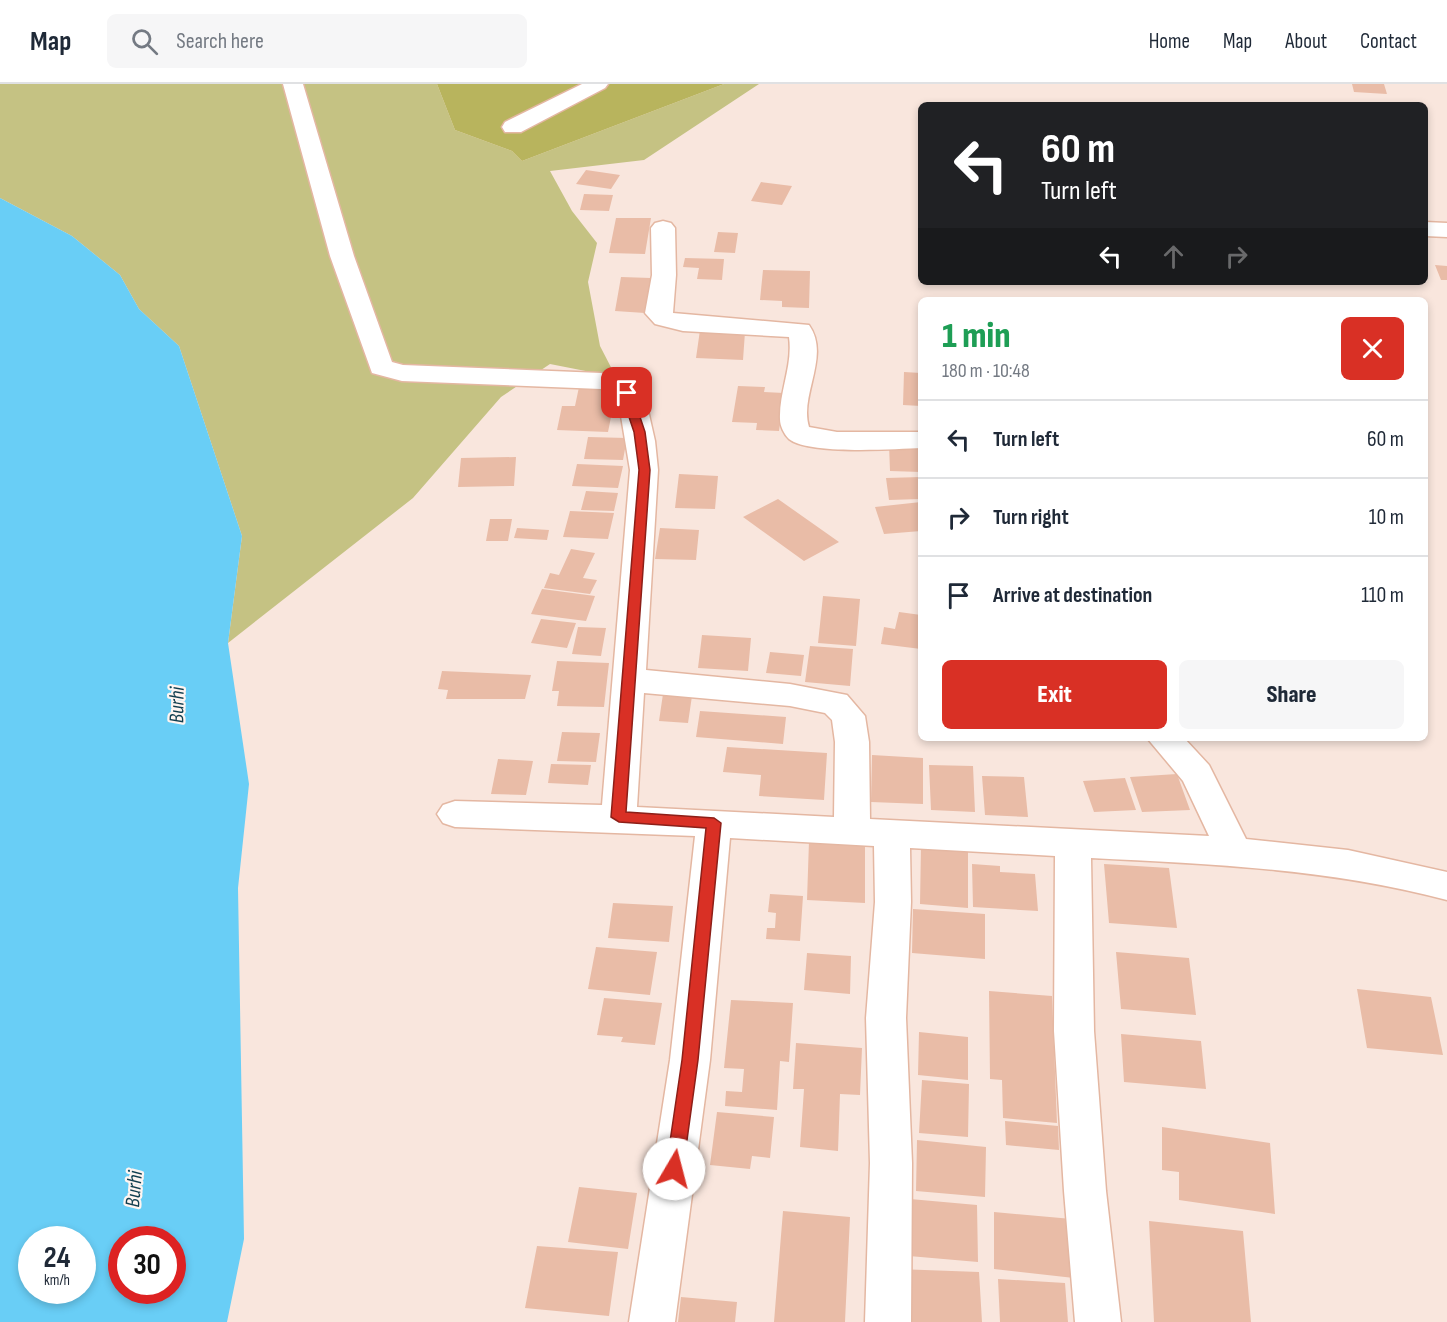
<!DOCTYPE html>
<meta charset="utf-8">
<style>
:root{--surface:#fff;--page:#f6f6f7;--text:#1f2937;--muted:#747a83;--line:#e0e1e3;--accent:#d93025}
body{margin:0;font-family:"Sofia Sans Condensed",sans-serif;background:var(--page);color:var(--text);height:100vh;display:flex;flex-direction:column;font-size:22px;white-space:nowrap}
*{box-sizing:border-box;margin:0}
p{font-size:20px;color:var(--muted)}
.icon{flex:none;width:33px;height:33px;fill:none;stroke:currentColor;stroke-width:2;stroke-linecap:round;stroke-linejoin:round}
.map{position:relative;flex:1;overflow:hidden}
.details{position:absolute;left:918px;top:213px;width:510px;height:444px;display:flex;flex-direction:column;background:var(--surface);border-radius:9px;box-shadow:0 3px 9px #0003}
.details>*{flex:none}
.banner{position:absolute;left:918px;top:18px;width:510px;height:183px;border-radius:9px;box-shadow:0 3px 9px #0003;background:#202124;color:#fff;overflow:hidden}
.speed{position:absolute;left:18px;top:1142px;display:flex;gap:12px;font-size:30px;font-weight:700;text-align:center}
.speed>*{display:grid;place-content:center;width:78px;height:78px;border-radius:50%;background:var(--surface);box-shadow:0 3px 9px #0003;line-height:1}
.speed small{font-size:15px;font-weight:400}
.speed .limit{border:9px solid #d22;background:#fff;color:#111}
.pin{position:absolute;display:grid;place-items:center;width:51px;height:51px;color:#fff;margin:-26px;border-radius:12px;box-shadow:0 3px 9px #0006}
.me{position:absolute;width:66px;margin:-33px;rotate:8deg;stroke-linejoin:round;filter:drop-shadow(0 0 4px #0008)}
.turn{display:flex;align-items:center;gap:21px;height:126px;padding:0 24px;font-size:27px}
.turn .icon{width:78px;height:78px;stroke-width:2.5}
.turn b{display:block;font-size:42px;line-height:51px}
.lanes{display:flex;align-items:center;height:57px;padding:0 24px;background:#0003;justify-content:center;gap:30px;direction:ltr}
.lanes .off{opacity:.35}
.round{display:grid;place-items:center;flex:none;width:63px;height:63px;border-radius:9px;background:var(--page)}
.overview{display:flex;align-items:center;justify-content:space-between;height:102px;padding:0 24px}
h1{font-size:36px;font-weight:800;line-height:45px;color:#1e9e55}
.primary-button{display:flex;gap:12px;margin-top:auto;padding:12px 24px}
.primary-button a{flex:1;height:69px;border-radius:9px;background:var(--accent);color:#fff;font-size:24px;font-weight:800;line-height:69px;text-align:center}
.primary-button a+a{background:var(--page);color:var(--text)}
ul{padding:0;list-style:none}
li{display:flex;align-items:center;gap:18px;height:78px;padding:0 24px;border-top:2px solid var(--line)}
li div{flex:1}
li b{display:block;font-size:22px}
li em{font-style:normal}
header{display:flex;align-items:center;gap:36px;box-sizing:border-box;height:84px;padding:0 30px;background:var(--surface);border-bottom:2px solid var(--line)}
header strong{font-size:28px}
nav{display:flex;gap:33px;margin-inline-start:auto;font-size:21px}
.search{width:420px;height:54px;background:var(--page);display:flex;align-items:center;gap:15px;box-sizing:border-box;padding:0 21px;border-radius:9px;color:var(--muted);font-size:22px}
.map>svg:first-child{display:block}
.green{fill:#c5c283}
.forest{fill:#b8b45d}
.water{fill:#69cef6;fill-rule:evenodd}
.building{fill:#e9bca7}
.lines{fill:none;stroke-linecap:round;stroke-linejoin:round}
.minor-casing{stroke:#e4b7a2;stroke-width:3}
.minor{fill:#fff;fill-rule:evenodd}
.route{fill:#d93025;stroke:#8d1f18;stroke-width:1.5}
.labels{text-anchor:middle;dominant-baseline:central;stroke-width:4.5;stroke-linejoin:round;paint-order:stroke}
.water-label{font-size:21px;font-style:italic;fill:#113e4f;stroke:#fff5f1}
</style>
<header>
<strong>Map</strong>
<div class="search"><svg class="icon" aria-label="search" viewBox="0 0 24 24"><circle cx="10" cy="10" r="6"/><path d="M15 15l6 6"/></svg>Search here</div>
<nav><a>Home</a><a>Map</a><a>About</a><a>Contact</a></nav>
</header>
<div class="map">
<svg width="1447" height="1238" viewBox="0 0 1447 1238">
<rect width="100%" height="100%" fill="#f9e6dd"/>
<path class="green" d="M0,0h437l18,46 57,21 10,10 202,-77h35l-115,76 -94,11 22,40 25,32 -9,39 12,64 16,31 -66,-13 -49,33 -88,101 -185,145 14,-107 -63,-190 -40,-37 -19,-34 -48,-39 -72,-38z"/>
<path class="forest" d="M437,0h287l-202,77 -10,-10 -57,-21z"/>
<path class="water" d="M0,114l72,38 48,39 19,34 40,37 63,190 -14,107 21,141 -11,104 6,351 -17,83h-227zM32,1155h50v51h-50zM122,1155h50v51h-50z"/>
<path class="building" d="M1352,0h32l3,10 -33,-2z
M586,86l34,5 -9,14 -35,-5z
M761,98l31,4 -10,19 -31,-4z
M584,110l29,1 -4,16 -29,-1z
M616,134h35l-6,36 -36,-1z
M718,148l20,1 -3,20 -21,-1z
M685,174l39,1 -2,21 -25,-1 2,-11 -16,-1z
M1435,181l12,1v14h-6z
M763,186l47,1 -1,37 -27,-1v-6l-22,-1z
M621,193l30,1 -6,35 -30,-2z
M700,246l45,2 -2,28 -47,-2z
M904,288l17,1v33l-18,-1z
M738,302l27,1 -1,5 20,1 -5,38 -23,-1 1,-7 -25,-1z
M579,303l29,1 -4,19h9l-5,25 -51,-2 5,-24h13z
M588,353l39,1 -4,22 -39,-1z
M889,360l32,1v27l-31,-1z
M516,373l-2,29 -56,1 3,-29z
M577,380l46,2 -5,22 -46,-2z
M679,390l39,2 -3,33 -40,-1z
M921,393v22l-32,1 -3,-22z
M586,407l32,2 -4,18 -33,-1z
M778,415l61,43 -35,19 -61,-44z
M921,418v29l-37,3 -9,-27z
M570,427l44,2 -6,26 -45,-2z
M490,435h22l-4,22h-22z
M517,444l32,2 -2,10 -33,-2z
M660,444l39,2 -3,30 -41,-1z
M571,465l24,4 -12,25 14,2 -7,14 -46,-6 6,-15 9,2z
M542,505l53,7 -9,25 -55,-7z
M823,512l37,3 -4,47 -38,-3z
M899,528l22,3v34l-40,-5 3,-17 11,2z
M541,535l35,4 -9,25 -36,-5z
M578,543l28,1 -5,28 -29,-2z
M702,551l49,3 -3,33 -50,-3z
M810,562l43,3 -3,37 -45,-4z
M770,568l34,3 -3,21 -35,-3z
M557,577l52,2 -5,44 -47,-1 2,-15h-7z
M442,587l89,4 -6,24h-79l2,-9 -10,-1z
M663,610l29,2 -4,27 -29,-2z
M700,627l86,6 -3,27 -87,-7z
M562,648l38,1 -4,29 -39,-1z
M727,663l100,6 -3,47 -65,-4 2,-21 -38,-3z
M872,671l51,3v46l-52,-2z
M498,675l35,2 -7,34 -35,-1z
M551,680l40,1 -3,20 -40,-2z
M929,681l44,1 2,46 -44,-2z
M1177,690l13,36 -48,2 -12,-35z
M982,692l42,1 4,40 -43,-2z
M1125,694l11,32 -42,2 -11,-31z
M809,757l56,3v59l-58,-3z
M921,762l47,4v58l-48,-4z
M972,780l28,2v6l35,2 3,37 -65,-4z
M1104,780l65,4 8,60 -68,-5z
M770,810l33,2 -3,45 -34,-2 1,-11h8l1,-15 -8,-1z
M613,819l60,3 -4,36 -61,-4z
M913,825l72,5v45l-73,-6z
M596,863l61,5 -7,43 -62,-6z
M1116,868l73,6 7,57 -75,-6z
M807,869l44,3 -1,38 -46,-4z
M1357,905l74,8 12,58 -76,-7z
M989,907l63,5 5,127 -54,-5 -1,-38 -12,-1z
M604,914l58,5 -7,42 -34,-3 2,-5 -26,-2z
M731,916l62,3 -4,59 -9,-1 -3,49 -52,-4 1,-15 16,1 2,-23 -20,-1z
M919,948l49,5v43l-50,-5z
M1121,950l80,7 5,48 -82,-7z
M796,959l66,5 -2,47 -20,-1 -2,57 -38,-4 4,-58h-11z
M922,996l47,4 -1,53 -49,-4z
M717,1028l57,5 -4,41 -18,-2 -2,13 -40,-4z
M1005,1037l53,5 1,24 -53,-5z
M1162,1043l108,16 5,71 -96,-14v-28l-17,-2z
M917,1056l69,7 -1,50 -69,-6z
M579,1103l58,6 -9,56 -60,-7z
M910,1115l67,6 1,57 -69,-6z
M783,1127l67,6 -5,105h-71z
M994,1128l78,7 2,59 -80,-9z
M1149,1137l94,10 8,91h-97z
M537,1162l81,6 -9,64 -84,-8z
M897,1185l82,3 3,50h-83z
M998,1195l67,4 3,39h-68z
M681,1213l56,5 -2,20h-57z"/>
<g class="lines">
<g class="minor-casing">
<path id="minor" d="M283,0h20l51,172 38,106 11,3 198,8 23,6 11,8 13,23 7,31 3,29 -12,200 144,14 57,11 18,21 4,26 1,77 339,17 -26,-55 -36,-43h37l25,27 37,74 102,11 99,22v28c-117,-31 -235,-36 -356,-42l3,173 12,160 15,131h-46l-11,-131 -10,-160 1,-175 -145,-8 1,54 -5,116 6,145 -1,159h-46l5,-159 -4,-145 9,-116 -1,-56 -144,-8 -20,222 -35,262h-46l41,-262 25,-224 -240,-9 -12,-4 -6,-9 6,-9 12,-4 147,4 28,-335 -10,-60 -6,-14 -13,-7 -199,-8 -30,-8 -42,-117zM644,609l146,13 35,7 7,7 3,22 -1,75 -197,-10z
M582,0h26l-3,4 -84,44h-16l-3,-5 3,-5z
M663,137l8,2 4,5 1,47 -3,38 136,12c22,31 -10,70 0,102l28,5h84v16c-27,1 -112,7 -132,-9 -5,-5 -9,-13 -9,-20 -1,-28 13,-53 9,-82l-106,-6 -28,-7 -10,-11 7,-38 -1,-47 4,-5z
M1425,138l22,1v14l-22,-1z"/>
</g>
<use href="#minor" class="minor"/>
</g>
<path class="route" d="M627,306l5,3 13,39 5,38 -24,342 88,6 7,5 -23,237 -15,109 -2,6 -7,2 -6,-2 -2,-6 16,-109 24,-232 -87,-6 -8,-5 28,-347 -5,-38 -13,-39z"/>
<g class="labels">
<g class="water-label">
<text transform="translate(177 621) rotate(-89)">Burhi</text>
<text transform="translate(134 1105) rotate(-85)">Burhi</text>
</g>
</g>
</svg>
<div class="speed"><div>24<small>km/h</small></div><div class="limit">30</div></div>
<div class="pin" style="left:627px;top:309px;background:#d93025"><svg class="icon" aria-label="arrive" viewBox="0 0 24 24"><path d="M6 21V4h12l-3 4 3 4H6"/></svg></div>
<svg class="me" style="left:674px;top:1085px" viewBox="-20 -20 40 40"><circle r="19" fill="#fff"/><path d="M0-13L10 11 0 6-10 11z" fill="#d93025"/></svg>
<div class="banner">
<div class="turn"><svg class="icon" aria-label="left" viewBox="0 0 24 24"><path d="M17 20v-9H6M10 6l-5 5 5 5"/></svg><div><b>60 m</b>Turn left</div></div>
<div class="lanes"><svg class="icon" aria-label="left" viewBox="0 0 24 24"><path d="M17 20v-9H6M10 6l-5 5 5 5"/></svg><svg class="icon off" aria-label="ahead" viewBox="0 0 24 24"><path d="M12 20V5M6 11l6-6 6 6"/></svg><svg class="icon off" aria-label="right" viewBox="0 0 24 24"><path d="M7 20v-9h11M14 6l5 5-5 5"/></svg></div>
</div>
<section class="details">
<div class="overview"><div><h1>1 min</h1><p>180 m · 10:48</p></div><a class="round" style="background:#d93025;color:#fff"><svg class="icon" aria-label="close" viewBox="0 0 24 24"><path d="M6 6l12 12M18 6L6 18"/></svg></a></div>
<ul>
<li><svg class="icon" aria-label="left" viewBox="0 0 24 24"><path d="M17 20v-9H6M10 6l-5 5 5 5"/></svg><div><b>Turn left</b></div><em>60 m</em></li>
<li><svg class="icon" aria-label="right" viewBox="0 0 24 24"><path d="M7 20v-9h11M14 6l5 5-5 5"/></svg><div><b>Turn right</b></div><em>10 m</em></li>
<li><svg class="icon" aria-label="arrive" viewBox="0 0 24 24"><path d="M6 21V4h12l-3 4 3 4H6"/></svg><div><b>Arrive at destination</b></div><em>110 m</em></li>
</ul>
<div class="primary-button"><a>Exit</a><a>Share</a></div>
</section>
</div>
